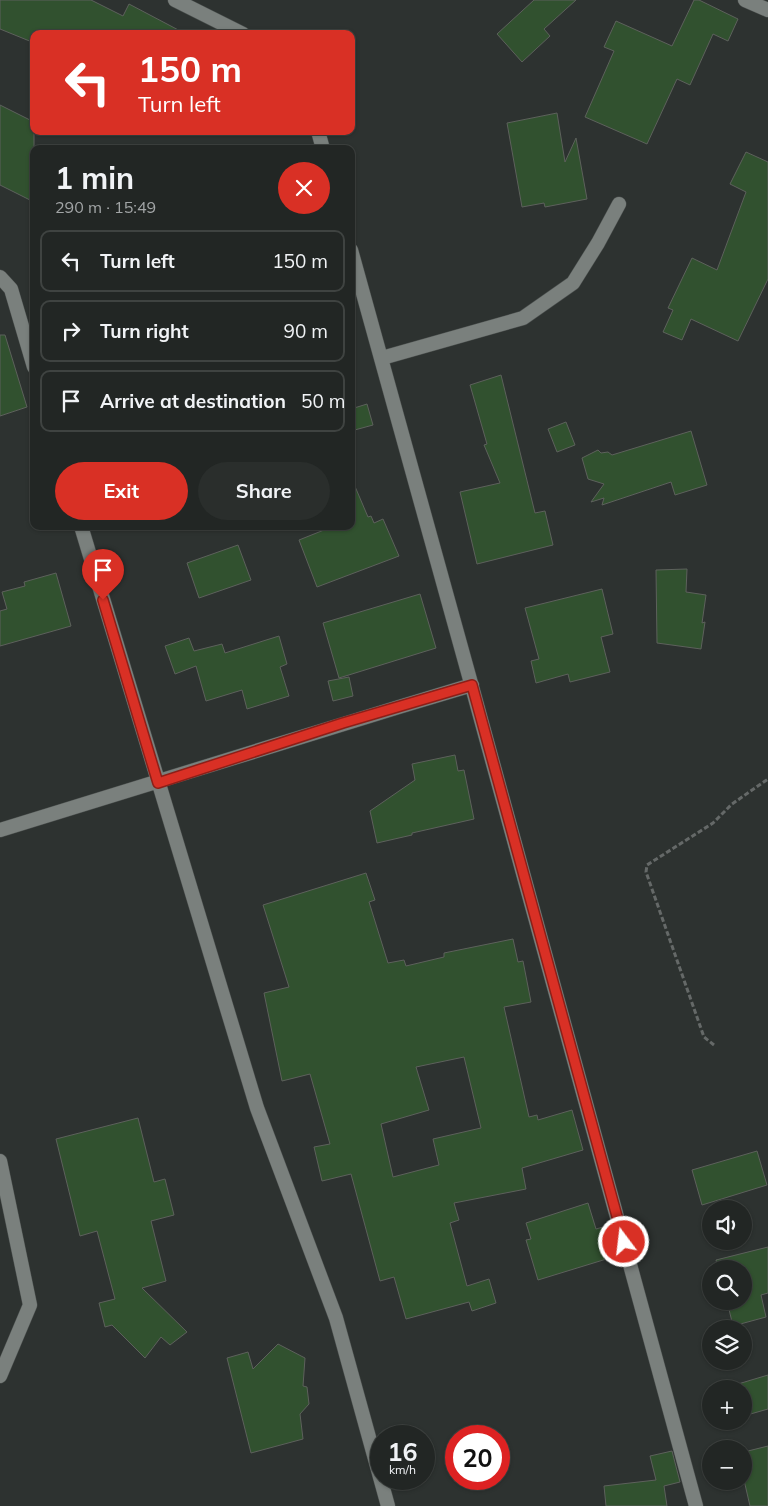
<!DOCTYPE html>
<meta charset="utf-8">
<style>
:root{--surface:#222624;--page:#2a2e2c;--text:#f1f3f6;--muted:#a2a5a6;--line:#3f4341;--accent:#d93025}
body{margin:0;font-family:Mulish,sans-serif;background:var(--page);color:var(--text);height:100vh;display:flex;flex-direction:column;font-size:19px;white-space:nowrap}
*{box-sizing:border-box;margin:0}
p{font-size:16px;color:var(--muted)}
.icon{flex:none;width:28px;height:28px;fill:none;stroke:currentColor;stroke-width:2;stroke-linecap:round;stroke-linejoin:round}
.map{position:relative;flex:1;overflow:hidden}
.panel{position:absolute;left:30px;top:145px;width:325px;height:385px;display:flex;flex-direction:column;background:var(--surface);border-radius:10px;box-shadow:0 1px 4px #0004,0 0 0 1px var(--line)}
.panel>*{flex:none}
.top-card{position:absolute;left:30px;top:30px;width:325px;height:105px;border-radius:10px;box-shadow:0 1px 4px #0004,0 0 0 1px var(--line);background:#d93025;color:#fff;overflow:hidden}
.tools{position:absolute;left:702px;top:1200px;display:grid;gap:10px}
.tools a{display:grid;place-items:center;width:50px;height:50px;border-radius:50%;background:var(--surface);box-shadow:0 1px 4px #0004,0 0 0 1px var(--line);font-size:25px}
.speed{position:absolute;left:370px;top:1425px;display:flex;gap:10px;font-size:25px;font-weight:700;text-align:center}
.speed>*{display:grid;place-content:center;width:65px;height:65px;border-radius:50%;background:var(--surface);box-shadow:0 1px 4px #0004,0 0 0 1px var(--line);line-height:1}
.speed small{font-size:12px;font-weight:400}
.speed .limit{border:8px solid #d22;background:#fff;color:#111}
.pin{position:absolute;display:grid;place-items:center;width:42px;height:42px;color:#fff;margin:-51px -21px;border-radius:50% 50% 50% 0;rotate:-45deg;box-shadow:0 0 5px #0007}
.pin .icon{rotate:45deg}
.me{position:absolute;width:55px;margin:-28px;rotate:345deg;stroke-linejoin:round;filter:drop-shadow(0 0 4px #0008)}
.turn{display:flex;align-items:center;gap:18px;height:105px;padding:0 25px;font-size:22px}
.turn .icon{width:65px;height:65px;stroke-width:2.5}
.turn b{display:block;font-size:35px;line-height:42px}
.round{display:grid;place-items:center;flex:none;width:52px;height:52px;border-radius:26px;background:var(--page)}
.head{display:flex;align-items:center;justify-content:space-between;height:85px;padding:0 25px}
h1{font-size:30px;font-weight:700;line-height:38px}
.primary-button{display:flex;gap:10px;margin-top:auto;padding:10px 25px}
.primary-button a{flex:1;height:58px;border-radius:30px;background:var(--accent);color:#fff;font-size:20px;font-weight:700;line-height:58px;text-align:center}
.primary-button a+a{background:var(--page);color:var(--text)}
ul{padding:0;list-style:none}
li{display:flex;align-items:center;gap:15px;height:62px;margin:0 10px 8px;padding:0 15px;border:2px solid var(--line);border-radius:10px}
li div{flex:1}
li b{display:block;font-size:19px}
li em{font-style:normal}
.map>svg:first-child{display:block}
.building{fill:#31512f;stroke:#5d615c;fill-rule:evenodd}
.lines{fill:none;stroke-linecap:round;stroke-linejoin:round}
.lane-casing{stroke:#4c504f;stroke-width:15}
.path{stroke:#656968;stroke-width:3;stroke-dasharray:5 2.5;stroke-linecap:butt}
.lane{stroke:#7a807d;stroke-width:14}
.route-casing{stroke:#8d1f18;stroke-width:12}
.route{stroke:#d93025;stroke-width:9}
</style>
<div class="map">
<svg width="768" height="1506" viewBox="0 0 768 1506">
<rect width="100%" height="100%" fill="#2d3230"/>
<path class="building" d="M0,0h91l32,16 6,-12 57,30h-152l-2,8 -32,-13z
M534,0h42l-32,29 6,7 -28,26 -25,-28z
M694,0h5l39,19 -10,22 -15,-7 -23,51 -13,-6 -30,65 -62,-27 29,-66 -10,-4 12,-26 56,25z
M0,105l34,17v80l-34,-17z
M557,113l8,49 11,-24 11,61 -42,8 -1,-4 -22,4 -15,-84z
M746,152l22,10v117l-30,62 -47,-22 -9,21 -19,-8 10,-22 -5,-2 24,-50 25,12 29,-78 -16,-8z
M0,335h5l22,72 -27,9z
M501,375l34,138 10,-2 8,34 -76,19 -17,-72 40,-9 -16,-38 3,-1 -17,-59z
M367,404l6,21 -22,6v-22z
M566,422l9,23 -18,7 -9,-23z
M691,431l16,54 -32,10 -4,-13 -69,23 2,-7 -13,4 13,-18 -16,-5 -6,-21 16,-8 3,3 7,-1 4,3z
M351,477l17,40 3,-1 3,7 9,-4 16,37 -82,31 -18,-47 35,-14h17z
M238,545l13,35 -52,18 -12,-35z
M687,569l-1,23 20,3 -4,28 3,-1 -4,27 -44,-6 -1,-73z
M56,573l15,53 -71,20v-35l7,-2 -5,-17 23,-6 -1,-4z
M602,589l11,45 -12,3 9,35 -40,10 -2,-8 -32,9 -5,-22 8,-2 -14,-51z
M420,594l16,54 -97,30 -16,-55z
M279,636l8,28 -7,3 9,29 -42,13 -5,-19 -36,11 -10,-35 -21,8 -10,-28 24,-8 5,13 28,-7 3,9z
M349,677l4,19 -20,5 -5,-20z
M455,755l3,16 6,-1 10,49 -62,14v2l-35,8 -7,-32 45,-31 -3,-16z
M366,873l9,27 -6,2 19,61 16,-3 2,6 38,-9v-4l69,-14 5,23 5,-1 8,41 -27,5 25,110 8,-2 1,5 34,-10 11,40 -61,18 4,21 -72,14 5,17 -9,3 17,63 22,-7 7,24 -24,8 -3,-9 -63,17 -12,-42 -14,4 -29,-107 -29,7 -8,-34 16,-3 -20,-70 -28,7 -18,-88 25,-6 -26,-82zM464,1057l17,71 -48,11 6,26 -46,12 -12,-53 48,-14 -13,-43z
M138,1118l16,64 11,-3 9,36 -23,6 15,60 -24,7 45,44 -17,13 -9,-8 -16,21 -33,-33 -7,2 -6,-24 16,-4 -18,-68 -17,5 -24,-97z
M757,1151l10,34 -65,20 -10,-35z
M588,1203l8,26 7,-2 10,30 -75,23 -12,-40 5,-1 -5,-16z
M768,1247v46l-7,2 5,22 -33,9 -6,-25h17v-32h-26l-2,-9z
M278,1344l27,14 -2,28 4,1 2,17 -9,10 3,25 -52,14 -24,-95 21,-6 5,17z
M768,1375v34l-21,6 -3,-12v-14h-4l-2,-5z
M768,1446v60h-18l-6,-26v-28z
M672,1451l8,31 -16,4 3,20h-61l-2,-20 52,-6 -6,-24z"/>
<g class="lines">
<g class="lane-casing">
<path id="lane" d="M175,0l68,34
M745,0l23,10
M318,131l5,18
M351,250l123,444 222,812
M0,277l11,12 23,78
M382,358l141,-40 50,-35 25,-40 21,-39
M81,526l176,582 79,210 52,188
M0,830c157,-47 314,-98 472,-145
M0,1161l30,144 -30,71"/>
</g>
<path class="path" d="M714,1045l-10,-8 -58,-165 1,-7 66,-42 19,-19 36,-25"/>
<use href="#lane" class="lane"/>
</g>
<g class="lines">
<g class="route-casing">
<path id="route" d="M103,600l55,183 185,-60 129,-38 152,557"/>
</g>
<use href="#route" class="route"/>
</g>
</svg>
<div class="tools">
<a><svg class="icon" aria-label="sound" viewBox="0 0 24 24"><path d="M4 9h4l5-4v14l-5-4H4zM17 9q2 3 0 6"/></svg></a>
<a><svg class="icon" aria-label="search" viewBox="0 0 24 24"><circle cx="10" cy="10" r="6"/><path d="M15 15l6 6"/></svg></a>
<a><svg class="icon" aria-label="layers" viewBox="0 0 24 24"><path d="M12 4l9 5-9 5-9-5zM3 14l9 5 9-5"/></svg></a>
<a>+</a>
<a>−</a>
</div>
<div class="speed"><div>16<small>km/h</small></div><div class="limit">20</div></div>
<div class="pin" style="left:103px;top:600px;background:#d93025"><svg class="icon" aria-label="arrive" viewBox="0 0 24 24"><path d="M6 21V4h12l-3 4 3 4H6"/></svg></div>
<svg class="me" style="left:624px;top:1242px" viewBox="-20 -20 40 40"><circle r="17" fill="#d93025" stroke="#fff" stroke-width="3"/><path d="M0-11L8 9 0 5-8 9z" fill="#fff"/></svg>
<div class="top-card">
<div class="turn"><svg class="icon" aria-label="left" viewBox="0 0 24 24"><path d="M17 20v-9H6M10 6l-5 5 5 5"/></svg><div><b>150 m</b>Turn left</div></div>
</div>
<section class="panel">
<div class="head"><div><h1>1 min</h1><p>290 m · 15:49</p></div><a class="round" style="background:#d93025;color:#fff"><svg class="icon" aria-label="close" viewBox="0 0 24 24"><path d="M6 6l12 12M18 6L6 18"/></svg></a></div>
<ul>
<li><svg class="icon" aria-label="left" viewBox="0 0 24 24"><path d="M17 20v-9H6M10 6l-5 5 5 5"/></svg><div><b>Turn left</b></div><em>150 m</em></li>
<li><svg class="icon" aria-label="right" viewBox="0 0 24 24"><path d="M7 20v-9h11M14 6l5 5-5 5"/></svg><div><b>Turn right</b></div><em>90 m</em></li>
<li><svg class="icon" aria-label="arrive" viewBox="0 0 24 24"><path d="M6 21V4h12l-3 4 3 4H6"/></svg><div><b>Arrive at destination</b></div><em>50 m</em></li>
</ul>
<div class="primary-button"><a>Exit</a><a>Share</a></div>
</section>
</div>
